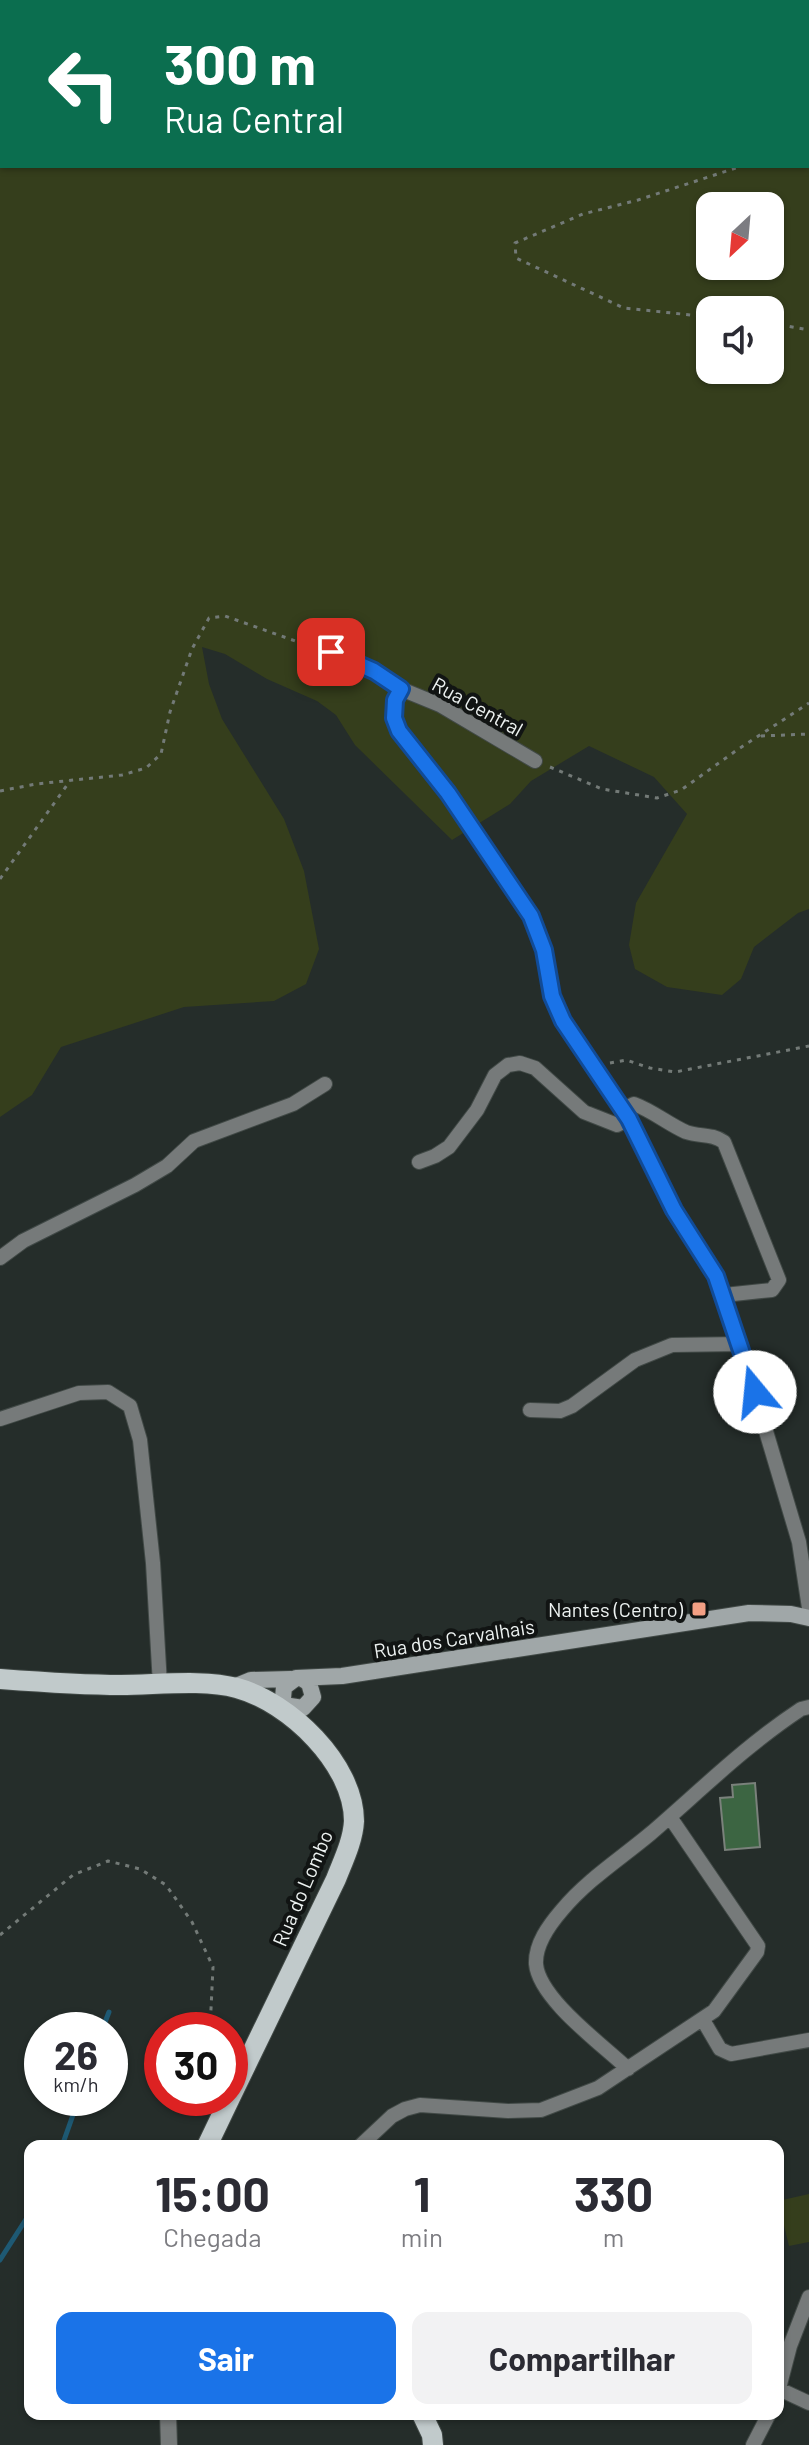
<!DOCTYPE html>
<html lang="pt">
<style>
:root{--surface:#fff;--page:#f2f2f3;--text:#2b2b33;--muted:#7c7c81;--accent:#1a73e8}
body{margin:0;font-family:Barlow,sans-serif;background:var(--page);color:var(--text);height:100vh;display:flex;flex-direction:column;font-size:30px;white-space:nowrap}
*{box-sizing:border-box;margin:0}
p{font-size:26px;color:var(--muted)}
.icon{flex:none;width:44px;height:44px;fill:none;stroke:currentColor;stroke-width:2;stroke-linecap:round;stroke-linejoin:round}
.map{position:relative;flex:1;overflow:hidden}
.details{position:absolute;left:24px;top:2140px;width:760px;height:280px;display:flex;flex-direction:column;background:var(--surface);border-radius:16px;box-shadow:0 2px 6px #0004}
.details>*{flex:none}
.top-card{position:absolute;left:0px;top:0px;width:810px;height:168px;box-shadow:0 2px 6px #0004;background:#0b6e4f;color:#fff;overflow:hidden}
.needle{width:52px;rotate:206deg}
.tools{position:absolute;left:696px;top:192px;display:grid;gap:16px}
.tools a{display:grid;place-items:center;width:88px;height:88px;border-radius:16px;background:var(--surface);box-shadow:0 2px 6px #0004;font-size:40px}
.speed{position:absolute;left:24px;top:2012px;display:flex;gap:16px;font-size:40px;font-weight:700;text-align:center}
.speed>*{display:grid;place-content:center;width:104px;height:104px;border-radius:50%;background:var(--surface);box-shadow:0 2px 6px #0004;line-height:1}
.speed small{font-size:20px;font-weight:400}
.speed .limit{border:12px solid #d22;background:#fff;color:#111}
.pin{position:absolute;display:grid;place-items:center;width:68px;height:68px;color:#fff;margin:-34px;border-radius:16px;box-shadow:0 4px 12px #0006}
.me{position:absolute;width:88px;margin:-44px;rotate:343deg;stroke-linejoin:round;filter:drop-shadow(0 0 6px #0008)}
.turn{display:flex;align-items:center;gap:28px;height:168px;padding:0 32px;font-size:36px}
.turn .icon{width:104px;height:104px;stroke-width:2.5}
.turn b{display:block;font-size:56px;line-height:68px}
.eta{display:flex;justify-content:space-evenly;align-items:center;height:136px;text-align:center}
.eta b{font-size:48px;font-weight:700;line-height:56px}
.button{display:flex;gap:16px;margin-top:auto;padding:16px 32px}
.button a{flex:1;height:92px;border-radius:16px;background:var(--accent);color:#fff;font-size:32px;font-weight:700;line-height:92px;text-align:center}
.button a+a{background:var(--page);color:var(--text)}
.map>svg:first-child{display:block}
.green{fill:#353e1c;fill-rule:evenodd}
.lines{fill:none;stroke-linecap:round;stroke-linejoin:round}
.stream{stroke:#1e5973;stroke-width:5}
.building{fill:#3c6542;stroke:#7a817b;stroke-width:2}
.minor-casing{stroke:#414946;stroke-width:16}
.tertiary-casing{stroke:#414946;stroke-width:18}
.secondary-casing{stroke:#414946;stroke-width:18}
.primary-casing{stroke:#414946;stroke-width:22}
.path{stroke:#737a77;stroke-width:3;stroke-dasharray:4 6;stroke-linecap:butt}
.minor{stroke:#767a7a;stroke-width:14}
.tertiary{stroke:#767a7a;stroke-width:16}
.secondary{stroke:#a0a7a8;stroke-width:16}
.primary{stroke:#c1cacb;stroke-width:20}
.route-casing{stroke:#114b97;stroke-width:20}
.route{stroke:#1a73e8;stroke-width:14}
.poi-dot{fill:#f39f84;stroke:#111413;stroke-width:3}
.labels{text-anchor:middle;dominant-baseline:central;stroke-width:8;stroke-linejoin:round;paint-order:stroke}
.street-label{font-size:20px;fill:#edf2f1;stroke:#111413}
.poi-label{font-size:20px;fill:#edf2f1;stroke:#111413;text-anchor:end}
</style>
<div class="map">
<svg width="809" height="2445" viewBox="0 0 809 2445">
<rect width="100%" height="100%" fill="#252d2a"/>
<path class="green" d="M0,0h809v909l-11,4 -44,34 -13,32 -19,16 -55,-8 -32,-18 -6,-24 7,-42 51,-89 -33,-37 -65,-31 -58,35 -21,23 -58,36 -97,-95 -19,-30 -19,-14 -50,-22 -42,-25 -23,-7 7,37 13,35 62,100 20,52 15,78 -13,35 -32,17 -90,6 -123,40 -29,48 -32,22zM2,2h806v164h-806zM710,206h60v60h-60zM710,310h60v60h-60z
M809,2194v48l-20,4 -11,-45z"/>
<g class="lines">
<path class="stream" d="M102,2030l7,-18
M62,2146l17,-48
M0,2260l30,-47"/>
</g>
<path class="building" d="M755,1783l5,64 -35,3 -5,-52 13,-1 -1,-12z"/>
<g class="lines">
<g class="minor-casing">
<path id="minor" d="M331,652l43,19 27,18 39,16 95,56
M401,689l-6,11 -1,18 5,13 49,62 83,123 13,34 8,46 11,25 66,98 45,91 42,66 24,68 59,198 10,66
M622,1110l12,-6c19,7 34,20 52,28 14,5 25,1 38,10l55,138 -7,10 -48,5
M419,1162l16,-6 14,-9 28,-37 18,-35 13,-10 12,-2 15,5 49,44 33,13 12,-6
M0,1258l23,-17 112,-56 32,-19 27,-25 99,-37 32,-20
M530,1410l30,1 12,-5 63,-46 37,-15 68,-1
M0,1419l79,-26 29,-1 22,14 10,34 13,123 7,122
M703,2020l17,29 11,5 78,-14
M628,2069c-25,-24 -89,-70 -92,-105 -1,-20 13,-39 26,-54 25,-30 58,-51 88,-76 50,-43 95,-88 151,-125l8,-2
M360,2146l32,-30 13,-7 15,-4 88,6 33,-1 57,-22 116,-77 43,-59 1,-6 -88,-129
M779,2389l30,14
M778,2392l12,-46 19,-49
M753,2445l16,-31"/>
</g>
<g class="tertiary-casing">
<path id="tertiary" d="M168,2414l1,31"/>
</g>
<g class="secondary-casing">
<path id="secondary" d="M234,1687l17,-7 40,-1
M290,1706l13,2 10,-11 -4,-14 -8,-5
M299,1708l-17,1 2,-22 12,-9 46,-2 407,-63 42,1 18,4"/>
</g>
<g class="primary-casing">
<path id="primary" d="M0,1679c40,3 81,6 121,6 35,0 82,-6 116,3 52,14 117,76 117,133 -1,20 -11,40 -18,58l-106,219
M207,2146l23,-48
M422,2414l10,21 1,10"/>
</g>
<path class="path" d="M808,132h1
M710,317l-86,-9 -108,-50 -1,-15 68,-29 55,-14 104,-34
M770,323l39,7
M761,736l48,-2
M550,767l52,22 55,9 24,-8 56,-40 72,-47
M0,791l36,-7 86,-9 24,-7 15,-14 9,-42 22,-63 17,-31 16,-2 90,32
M0,879l70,-98
M610,1063l16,-3 24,8 25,4 134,-26
M0,1935l73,-60 35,-14 32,8 26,16 26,37 21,45 -3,63"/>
<use href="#minor" class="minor"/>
<use href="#tertiary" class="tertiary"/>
<use href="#secondary" class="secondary"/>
<use href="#primary" class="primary"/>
</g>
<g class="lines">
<g class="route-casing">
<path id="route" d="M331,652l43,19 27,18 -6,11 -1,18 5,13 49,62 83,123 13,34 8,46 11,25 66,98 45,91 42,66 39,116"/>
</g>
<use href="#route" class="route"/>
</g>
<rect class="poi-dot" x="691" y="1601" width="16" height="16" rx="4"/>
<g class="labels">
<g class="street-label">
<text transform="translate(478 706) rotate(29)">Rua Central</text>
<text transform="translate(454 1638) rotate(-9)">Rua dos Carvalhais</text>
<text transform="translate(302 1888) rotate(-67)">Rua do Lombo</text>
</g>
<g class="poi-label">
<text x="683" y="1609">Nantes (Centro)</text>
</g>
</g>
</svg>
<div class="tools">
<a><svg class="needle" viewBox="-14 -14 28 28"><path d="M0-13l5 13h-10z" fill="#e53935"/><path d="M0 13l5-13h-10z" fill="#7c7c81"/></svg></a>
<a><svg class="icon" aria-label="sound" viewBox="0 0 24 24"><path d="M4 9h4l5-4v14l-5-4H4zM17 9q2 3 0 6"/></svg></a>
</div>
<div class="speed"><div>26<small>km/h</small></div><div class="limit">30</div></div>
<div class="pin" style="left:331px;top:652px;background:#d93025"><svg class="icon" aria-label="arrive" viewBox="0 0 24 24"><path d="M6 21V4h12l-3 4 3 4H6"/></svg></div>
<svg class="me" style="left:755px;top:1392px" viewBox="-20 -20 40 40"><circle r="19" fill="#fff"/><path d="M0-13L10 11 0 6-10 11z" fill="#1a73e8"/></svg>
<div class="top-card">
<div class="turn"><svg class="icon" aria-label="left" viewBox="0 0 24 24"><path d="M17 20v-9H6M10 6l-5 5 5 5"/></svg><div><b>300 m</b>Rua Central</div></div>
</div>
<section class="details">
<div class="eta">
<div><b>15:00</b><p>Chegada</p></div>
<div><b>1</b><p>min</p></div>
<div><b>330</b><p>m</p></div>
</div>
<div class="button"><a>Sair</a><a>Compartilhar</a></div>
</section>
</div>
